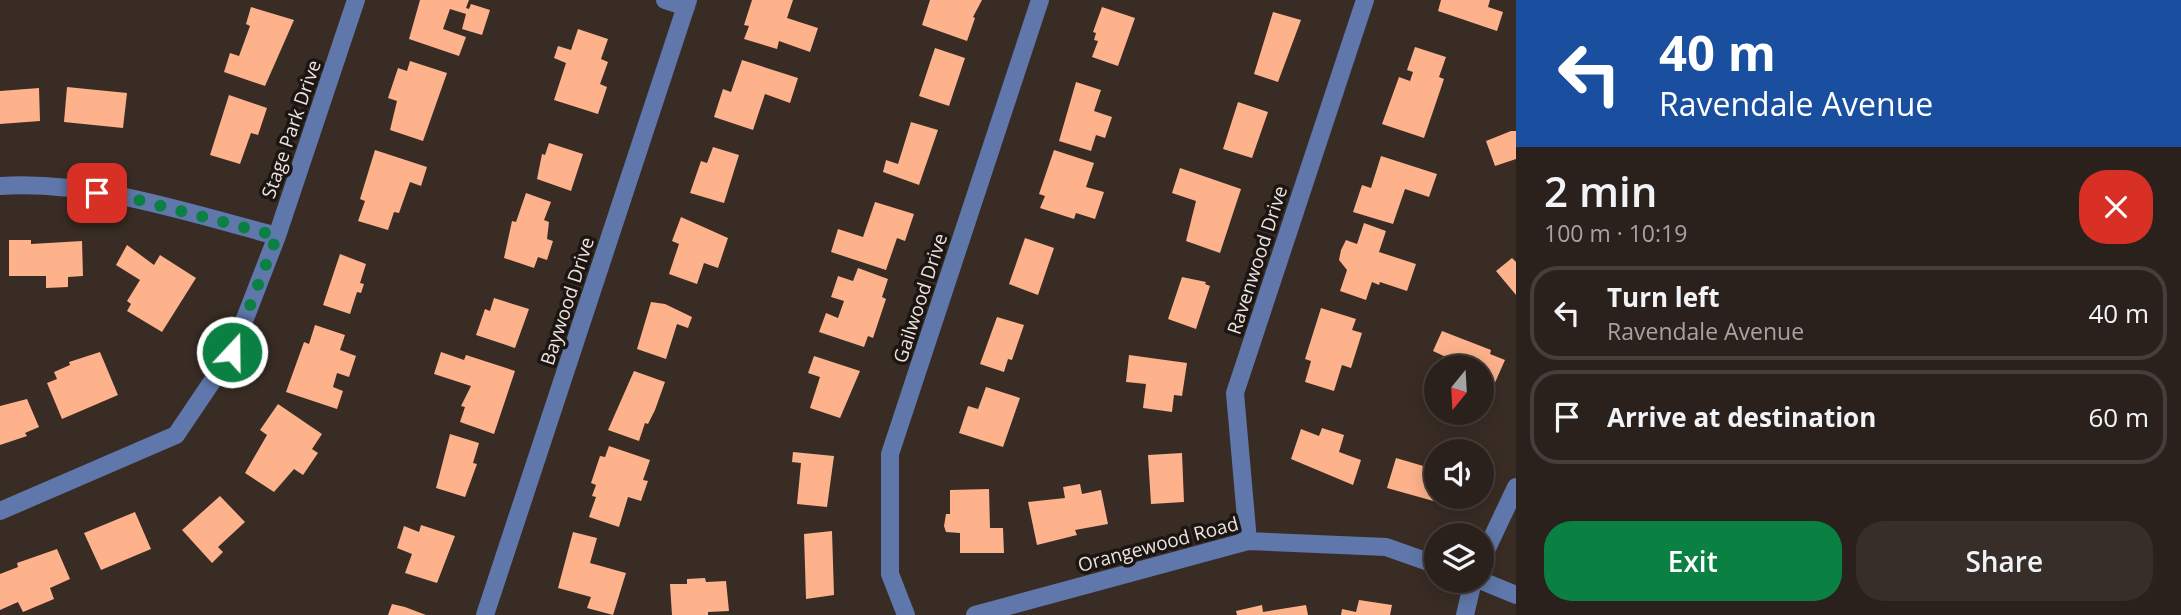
<!DOCTYPE html>
<meta charset="utf-8">
<style>
:root{--surface:#2b211c;--page:#372e29;--text:#f1f3f6;--muted:#a6a3a3;--line:#473e3b;--accent:#0b8043}
body{margin:0;font-family:"Open Sans",sans-serif;background:var(--page);color:var(--text);height:100vh;display:flex;flex-direction:column;font-size:26px;white-space:nowrap}
*{box-sizing:border-box;margin:0}
p{font-size:23px;color:var(--muted)}
.icon{flex:none;width:38px;height:38px;fill:none;stroke:currentColor;stroke-width:2;stroke-linecap:round;stroke-linejoin:round}
.map{position:relative;flex:1;overflow:hidden}
.side{display:flex;flex-direction:column;background:var(--surface);width:665px}
.side>*{flex:none}
.banner{background:#1a4fa0;color:#fff;overflow:hidden}
.needle{width:46px;rotate:198deg}
.tools{position:absolute;left:1424px;top:355px;display:grid;gap:14px}
.tools a{display:grid;place-items:center;width:70px;height:70px;border-radius:50%;background:var(--surface);box-shadow:0 4px 18px #0003,0 0 0 2px var(--line);font-size:35px}
.pin{position:absolute;display:grid;place-items:center;width:60px;height:60px;color:#fff;margin:-30px;border-radius:14px;box-shadow:0 4px 10px #0006}
.me{position:absolute;width:77px;margin:-38px;rotate:21deg;stroke-linejoin:round;filter:drop-shadow(0 0 5px #0008)}
.turn{display:flex;align-items:center;gap:24px;height:147px;padding:0 28px;font-size:32px}
.turn .icon{width:91px;height:91px;stroke-width:2.5}
.turn b{display:block;font-size:49px;line-height:60px}
.round{display:grid;place-items:center;flex:none;width:74px;height:74px;border-radius:28px;background:var(--page)}
.overview{display:flex;align-items:center;justify-content:space-between;height:119px;padding:0 28px}
h1{font-size:42px;font-weight:600;line-height:52px}
.button{display:flex;gap:14px;margin-top:auto;padding:14px 28px}
.button a{flex:1;height:80px;border-radius:28px;background:var(--accent);color:#fff;font-size:28px;font-weight:600;line-height:80px;text-align:center}
.button a+a{background:var(--page);color:var(--text)}
ul{padding:0;list-style:none}
li{display:flex;align-items:center;gap:21px;height:94px;margin:0 14px 10px;padding:0 14px;border:4px solid var(--line);border-radius:28px}
li div{flex:1}
li b{display:block;font-size:26px}
li em{font-style:normal}
main{display:flex;flex:1;min-height:0}
.map>svg:first-child{display:block}
.building{fill:#fdb28b}
.lines{fill:none;stroke-linecap:round;stroke-linejoin:round}
.minor{stroke:#5f77aa;stroke-width:18}
.route{stroke:#0b8043;stroke-width:12;stroke-dasharray:0 21.6}
.labels{text-anchor:middle;dominant-baseline:central;stroke-width:7;stroke-linejoin:round;paint-order:stroke}
.street-label{font-size:19px;fill:#ece2de;stroke:#1c1613}
</style>
<main>
<div class="map">
<svg width="1516" height="615" viewBox="0 0 1516 615">
<rect width="100%" height="100%" fill="#392c25"/>
<path class="building" d="M420,0h49l-3,8 3,1 2,-5 19,6 -8,25 -20,-6 4,-15 -16,-5 -7,20 23,8 -7,19 -50,-17z
M752,0h41l-6,18 31,10 -8,24 -31,-11 -2,8 -33,-10 5,-13 -5,-1z
M930,0h52l-9,17 2,1 -8,23 -45,-16z
M1441,0h49l-2,7 15,5 -6,19 -59,-20z
M251,7l43,13 -29,66 -41,-14 6,-19 9,3 11,-30 -4,-2z
M1102,7l33,11 -17,48 -26,-9 6,-16 -4,-1 2,-7 -3,-1z
M1273,12l28,8 -23,62 -24,-8z
M578,29l30,10 -7,20 7,3 -8,22 7,3 -9,27 -44,-14 12,-37 -12,-5 4,-12 13,4z
M1415,47l31,10 -7,20 5,2 -20,59 -42,-14 17,-47 11,4 3,-9 -6,-2z
M935,48l30,10 -16,48 -30,-10z
M742,60l56,18 -8,25 -25,-9 -12,36 -39,-13 9,-28 8,3z
M410,61l37,12 -24,68 -33,-11 7,-29 -9,-3 10,-30 9,3z
M1076,82l25,8 -7,21 18,6 -7,21 -9,-3 -5,16 -32,-10z
M67,87l60,6 -4,35 -59,-6z
M39,88l1,33 -40,3v-33z
M229,95l38,13 -9,27 -7,-2 -11,31 -30,-9z
M1238,102l30,10 -16,46 -29,-9z
M911,122l27,8 -19,55 -36,-13 3,-12 12,4z
M1511,131h5v28l-21,7 -9,-25z
M549,143l34,11 -12,37 -34,-12 5,-25 3,1z
M713,147l26,8 -15,48 -34,-10 11,-32 6,2z
M375,150l52,17 -6,19 -11,-4 -11,31 -5,-1 -6,18 -30,-9 7,-20 -5,-2z
M1054,150l40,13 -8,24 18,5 -9,27 -19,-6 -2,6 -34,-11 5,-12 -6,-2z
M1381,156l56,18 -8,23 -24,-8 -12,35 -40,-12 9,-27 9,3z
M1180,168l61,21 -21,64 -34,-12 10,-40 -24,-8z
M526,193l25,9 -7,18 5,2 -2,17 6,2 -6,19 -9,-3 -4,11 -30,-10 8,-37 4,1z
M875,202l39,12 -9,27 -8,-3 -11,32 -55,-18 7,-23 25,8z
M681,217l47,21 -10,30 -14,-5 -7,21 -28,-10 10,-30 -7,-3z
M1364,223l22,8 -7,21 37,12 -9,27 -27,-9 -1,3 -7,-3 -6,18 -26,-9 7,-21 -8,-10 2,-10 5,-10 11,4z
M1025,238l29,10 -16,47 -29,-11z
M9,240h22v4l51,-3 1,35 -15,1v10l-22,1v-12h-37z
M127,245l27,20 6,-10 36,23 -34,54 -35,-21 4,-7 -4,-3 13,-21 -24,-15z
M340,254l26,10 -6,19 4,1 -3,9 -4,-1 -7,22 -27,-9z
M1512,258l4,4v33l-20,-24z
M858,268l30,11 -6,18 4,2 -13,39 -5,-2 -4,11 -45,-15 7,-19 12,5 6,-17 -13,-4 7,-21 15,5z
M1182,277l24,5 -1,2 5,2 -14,43 -28,-10z
M494,298l35,11 -14,39 -39,-13 9,-26 5,2z
M651,302l14,2 27,13 -4,11 -11,-4 -11,35 -29,-10z
M1321,308l35,11 -4,11 10,3 -11,35 -9,-3 -8,26 -29,-9 6,-21 -6,-2z
M997,317l27,8 -12,35 -4,-1 -4,13 -24,-8z
M315,325l30,10 -5,15 16,6 -7,21 -12,-4 -4,14 10,4 -6,18 -51,-17 18,-50 5,2z
M1442,331l49,19 -1,4 15,6 -19,43 -4,-2v-33h-21l2,-3 -30,-14z
M100,352l18,43 -56,24 -15,-36 10,-4 -3,-7 16,-7 -1,-3z
M441,352l23,8 2,-5 49,16 -21,63 -34,-12 5,-15 -4,-1 10,-20 -37,-12z
M1129,355l58,8 -5,33 -8,-1 -2,17 -29,-4 3,-24 -20,-2z
M814,356l46,15 -20,47 -30,-10 10,-31 -12,-4z
M634,371l31,11 -10,28 -7,14 -3,-1 -6,18 -31,-11z
M986,387l34,11 -17,49 -44,-14 9,-27 10,3z
M27,399l12,28 -14,6 2,3 -27,9v-39z
M278,404l44,30 -10,15 6,4 -15,22 -9,-6 -20,23 -29,-19 22,-38 -7,-5z
M1322,428l22,7 -5,17 22,8 -8,25 -62,-26 10,-30 18,7z
M450,434l29,9 -6,20 4,1 -12,33 -29,-9z
M609,446l41,14 -7,20 5,1 -7,20 -13,-4 -9,30 -30,-10 7,-20 -4,-1 4,-11 -5,-2 9,-27 5,1z
M793,452l41,4 -7,51 -30,-3 4,-41 -9,-1z
M1182,453l2,49 -33,2 -3,-49z
M1396,458l41,12v32l-50,-14z
M1080,484l2,10 19,-4 7,34 -33,6 2,5 -40,10 -9,-43 37,-4 -2,-11z
M989,489l1,39h13l1,25h-44v-20l-14,-1 -2,-6 2,-12h4v-24z
M220,496l25,26 -27,25 5,5 -11,11 -30,-33z
M135,512l16,37 -50,21 -17,-37z
M421,525l34,11 -18,47 -32,-10 7,-19 -15,-6 7,-22 15,6z
M832,531l2,64 -28,4 -2,-65z
M573,532l24,6 -7,25 36,10 -13,42 -26,-7 4,-11 -33,-9z
M57,549l13,30 -20,9 4,11 -31,13 -5,-10 -18,8v-36l18,-7 -1,-4z
M705,578l1,4 20,-1 3,30 -21,1v3h-36l-2,-31h17v-5z
M1359,600l33,5 -2,10h-49l1,-6 14,3z
M392,604l13,3 21,8h-38z
M1262,605l1,7 43,-7 2,10h-71l-1,-4z"/>
<g class="lines">
<path class="minor" d="M665,0l21,7
M0,186c92,-6 189,27 277,50
M0,511l176,-76 56,-83 45,-116 79,-236
M1248,541l-13,-148 130,-393
M1482,559l34,-72
M1482,581l34,14
M485,615l203,-615
M906,615l-16,-41v-120l150,-454
M975,615l273,-74 138,6 51,18
M1465,615l8,-34"/>
</g>
<g class="lines">
<path class="route" d="M97,193l26,3 154,40 -45,116"/>
</g>
<g class="labels">
<g class="street-label">
<text transform="translate(291 129) rotate(-71)">Stage Park Drive</text>
<text transform="translate(1257 260) rotate(-72)">Ravenwood Drive</text>
<text transform="translate(920 298) rotate(-72)">Gailwood Drive</text>
<text transform="translate(567 301) rotate(-72)">Baywood Drive</text>
<text transform="translate(1158 544) rotate(-15)">Orangewood Road</text>
</g>
</g>
</svg>
<div class="tools">
<a><svg class="needle" viewBox="-14 -14 28 28"><path d="M0-13l5 13h-10z" fill="#e53935"/><path d="M0 13l5-13h-10z" fill="#a6a3a3"/></svg></a>
<a><svg class="icon" aria-label="sound" viewBox="0 0 24 24"><path d="M4 9h4l5-4v14l-5-4H4zM17 9q2 3 0 6"/></svg></a>
<a><svg class="icon" aria-label="layers" viewBox="0 0 24 24"><path d="M12 4l9 5-9 5-9-5zM3 14l9 5 9-5"/></svg></a>
</div>
<div class="pin" style="left:97px;top:193px;background:#d93025"><svg class="icon" aria-label="arrive" viewBox="0 0 24 24"><path d="M6 21V4h12l-3 4 3 4H6"/></svg></div>
<svg class="me" style="left:232px;top:352px" viewBox="-20 -20 40 40"><circle r="17" fill="#0b8043" stroke="#fff" stroke-width="3"/><path d="M0-11L8 9 0 5-8 9z" fill="#fff"/></svg>
</div>
<section class="side">
<div class="banner">
<div class="turn"><svg class="icon" aria-label="left" viewBox="0 0 24 24"><path d="M17 20v-9H6M10 6l-5 5 5 5"/></svg><div><b>40 m</b>Ravendale Avenue</div></div>
</div>
<div class="overview"><div><h1>2 min</h1><p>100 m · 10:19</p></div><a class="round" style="background:#d93025;color:#fff"><svg class="icon" aria-label="close" viewBox="0 0 24 24"><path d="M6 6l12 12M18 6L6 18"/></svg></a></div>
<ul>
<li><svg class="icon" aria-label="left" viewBox="0 0 24 24"><path d="M17 20v-9H6M10 6l-5 5 5 5"/></svg><div><b>Turn left</b><p>Ravendale Avenue</p></div><em>40 m</em></li>
<li><svg class="icon" aria-label="arrive" viewBox="0 0 24 24"><path d="M6 21V4h12l-3 4 3 4H6"/></svg><div><b>Arrive at destination</b></div><em>60 m</em></li>
</ul>
<div class="button"><a>Exit</a><a>Share</a></div>
</section>
</main>
